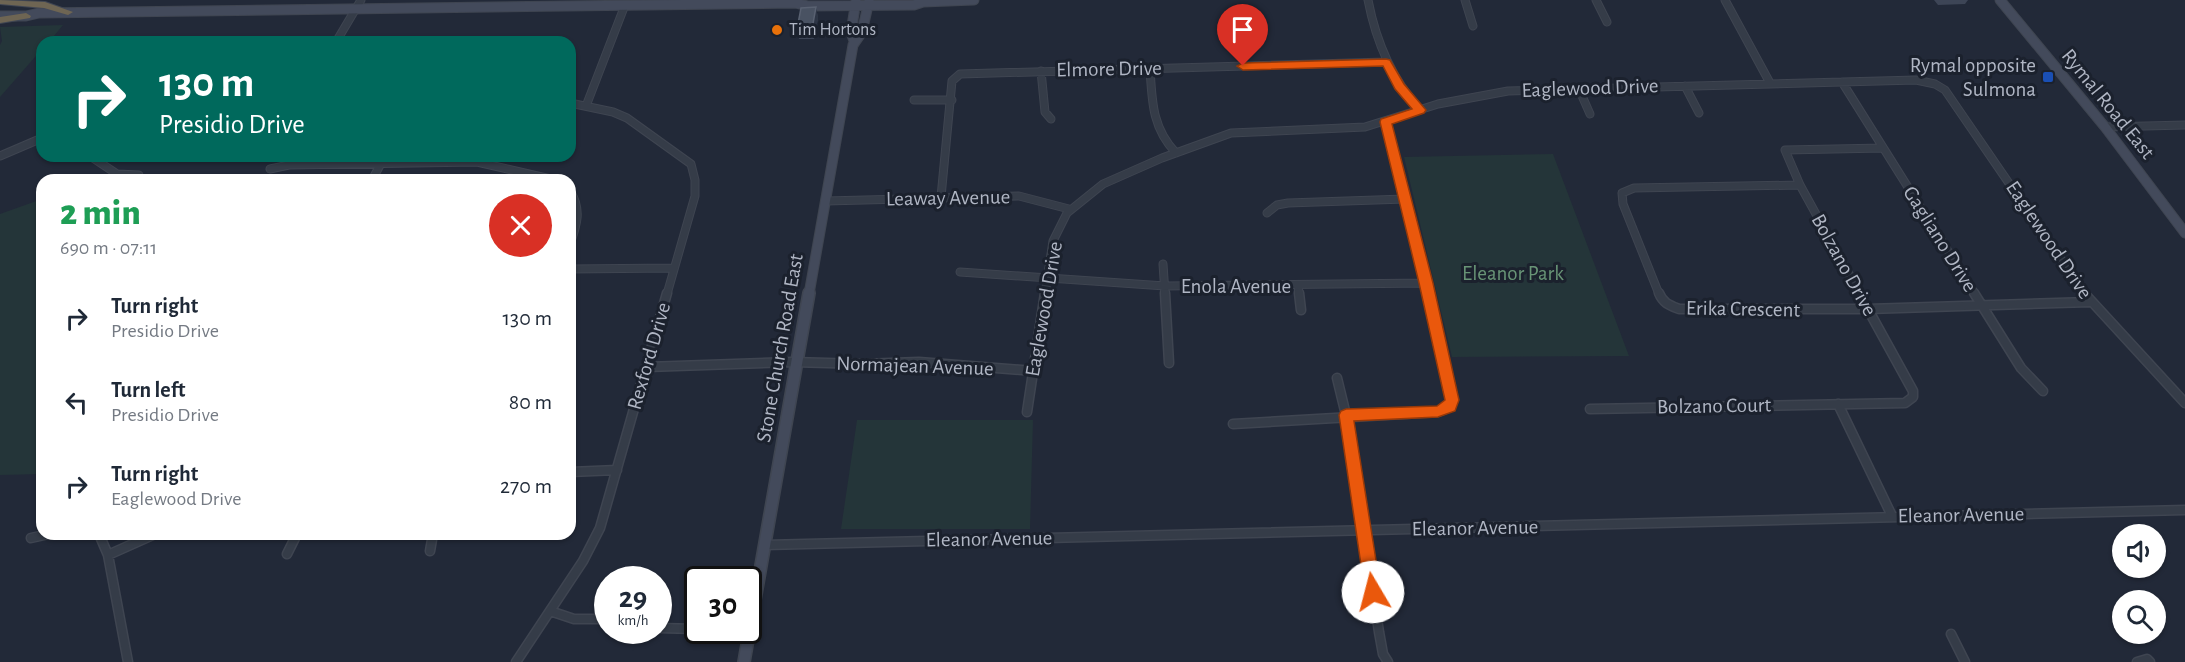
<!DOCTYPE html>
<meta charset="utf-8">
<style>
:root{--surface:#fff;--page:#f2f2f3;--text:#1f2937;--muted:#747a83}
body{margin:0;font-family:"Alegreya Sans",sans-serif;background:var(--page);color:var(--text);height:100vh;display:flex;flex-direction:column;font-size:22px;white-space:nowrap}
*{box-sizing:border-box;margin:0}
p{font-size:20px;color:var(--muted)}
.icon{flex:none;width:33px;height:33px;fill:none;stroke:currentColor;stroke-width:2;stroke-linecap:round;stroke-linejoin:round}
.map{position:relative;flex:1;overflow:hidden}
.panel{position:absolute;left:36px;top:174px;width:540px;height:366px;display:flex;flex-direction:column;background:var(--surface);border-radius:18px;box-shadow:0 2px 4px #0004}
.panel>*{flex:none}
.top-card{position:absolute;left:36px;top:36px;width:540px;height:126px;border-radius:18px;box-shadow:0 2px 4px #0004;background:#00695c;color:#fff;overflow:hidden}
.buttons{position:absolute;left:2112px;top:524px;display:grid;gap:12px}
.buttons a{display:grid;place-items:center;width:54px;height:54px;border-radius:50%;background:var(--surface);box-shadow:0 2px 4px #0004;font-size:30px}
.speed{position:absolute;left:594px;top:566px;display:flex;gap:12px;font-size:30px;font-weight:700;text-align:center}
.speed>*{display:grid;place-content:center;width:78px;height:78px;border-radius:50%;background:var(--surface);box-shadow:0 2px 4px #0004;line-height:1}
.speed small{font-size:15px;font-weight:400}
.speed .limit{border:3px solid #111;border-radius:9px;background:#fff;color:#111}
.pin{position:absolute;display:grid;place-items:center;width:51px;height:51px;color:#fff;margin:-62px -26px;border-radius:50% 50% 50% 0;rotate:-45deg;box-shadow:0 0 6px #0007}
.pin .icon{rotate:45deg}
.me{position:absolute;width:66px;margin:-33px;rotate:352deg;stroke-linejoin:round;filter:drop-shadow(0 0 4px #0008)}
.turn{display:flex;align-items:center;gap:21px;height:126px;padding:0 24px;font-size:27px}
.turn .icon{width:78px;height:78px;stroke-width:2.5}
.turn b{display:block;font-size:42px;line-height:51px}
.round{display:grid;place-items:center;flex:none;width:63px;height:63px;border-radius:32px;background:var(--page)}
.overview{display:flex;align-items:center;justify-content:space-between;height:102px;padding:0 24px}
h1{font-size:36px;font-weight:800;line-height:45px;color:#1e9e55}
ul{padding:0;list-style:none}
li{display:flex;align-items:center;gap:18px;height:84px;padding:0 24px}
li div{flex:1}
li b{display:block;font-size:22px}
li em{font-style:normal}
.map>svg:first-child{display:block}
.green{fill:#243539}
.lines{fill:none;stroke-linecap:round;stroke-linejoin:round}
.minor-far1-casing{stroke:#3f4551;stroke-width:9}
.minor-casing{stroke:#3f4551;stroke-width:11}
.secondary-far1-casing{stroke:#3f4551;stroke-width:11}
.secondary-casing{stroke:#3f4551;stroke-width:14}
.motorway-casing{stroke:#404653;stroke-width:2}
.minor-far1{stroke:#353c48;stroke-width:7}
.minor{stroke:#353c48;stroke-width:8}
.secondary-far1{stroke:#434a5b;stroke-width:9}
.secondary{stroke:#434a5b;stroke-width:11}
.motorway{fill:#6e6553;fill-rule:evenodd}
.wall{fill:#3d4556}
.shaded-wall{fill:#2d3545}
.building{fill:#495262;stroke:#596171;stroke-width:1.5}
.route{fill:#ea580c;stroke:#983908;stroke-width:1.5}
.food-dot{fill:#e8710a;stroke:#1b212d;stroke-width:2}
.transit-dot{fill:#1a4fb4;stroke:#1b212d;stroke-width:2}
.labels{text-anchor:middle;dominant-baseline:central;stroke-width:6;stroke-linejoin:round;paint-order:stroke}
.far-poi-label{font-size:18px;fill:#b0b6c4;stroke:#1b212d;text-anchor:start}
.poi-label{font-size:21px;fill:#b0b6c4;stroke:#1b212d;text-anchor:end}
.street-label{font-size:21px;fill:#b0b6c4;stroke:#1b212d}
.park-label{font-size:21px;fill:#689476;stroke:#1b212d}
</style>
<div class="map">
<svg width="2185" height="662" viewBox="0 0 2185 662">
<rect width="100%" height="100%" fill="#222938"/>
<path class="green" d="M63,25l-14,17h-7v7l-42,48v-52l2,-4 -2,-14z
M1553,154l76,202 -177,1 -48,-200z
M42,199v275l-42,1v-261z
M857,420h176l-3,109h-189z"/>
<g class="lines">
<g class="minor-far1-casing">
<path id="minor-far1" d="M1368,0c8,42 23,78 52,110
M1465,0l8,26
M1596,0l11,22
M1725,0l45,83
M336,42l25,-42
M1150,68c2,33 2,60 26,85
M1041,71l4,41 6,7
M1842,82l133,212
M1685,86l14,27
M1579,89l11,25
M914,100h38
M570,103l43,9 14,6 64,46 4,16v16l-28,98
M586,106l39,-101
M1386,122l42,172
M2105,127l80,-2
M0,156l42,-18
M90,156l27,18 22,1
M270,169l19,-4 188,-3 78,18
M372,180l13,-24
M570,191c12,18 7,34 0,53
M941,197l11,-116 8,-7 426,-12
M826,201l193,-5 50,13
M1267,213l10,-8 11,-2 117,-4
M1163,264l2,30
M570,269l104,-1
M960,272l205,14 261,-3
M1298,285l1,9
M1045,294l8,-53 14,-28 36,-29 59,-26 69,-25 134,-6 73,-23 70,-13 408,-11 19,4 10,6 140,204
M1659,294l-36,-90 -1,-11 12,-5 166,-3
M1860,294l-60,-109 -15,-35 98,-2"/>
</g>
<g class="minor-casing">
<path id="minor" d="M1165,293l4,70
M1299,293l2,17
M1659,293c4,10 10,12 20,16h189l222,-7
M1974,293l47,75 22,23
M2084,293l101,110
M647,367l145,-5 71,2 56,-2 115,9
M1337,378l9,37 33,217 4,22 5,8
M1838,404l54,112
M1590,409l315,-6 8,-6v-6l-54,-98
M1027,412l18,-119
M1233,424l205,-12 12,-5 2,-12 -24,-102
M570,472l47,-2
M99,534l9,21 20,107
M31,538l18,-4
M765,545l1420,-35
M430,551l3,-17
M287,554l10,-20
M108,555l47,-21
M550,611l24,8h34
M658,628l40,1
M1951,634l14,28
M516,662l67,-101 17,-33 67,-235
M2137,662l10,-3 3,3"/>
</g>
<g class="secondary-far1-casing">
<path id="secondary-far1" d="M2000,0l105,127 80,106
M0,16h26l13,-3 756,-10 13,3 106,-1 9,-3 51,-2
M854,41l-3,-9 5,-31
M809,294l44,-249 9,-13 7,-31"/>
</g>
<g class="secondary-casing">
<path id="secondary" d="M744,662l65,-369"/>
</g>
<g class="motorway-casing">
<path id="motorway" d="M0,0l45,2 28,10 -5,3 -24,-7 -44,-4z
M26,13l5,3 -1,2 -30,5v-6z"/>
</g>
<use href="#minor-far1" class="minor-far1"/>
<use href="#minor" class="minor"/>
<use href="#secondary-far1" class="secondary-far1"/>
<use href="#secondary" class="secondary"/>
<use href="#motorway" class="motorway"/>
</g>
<path class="wall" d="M1934,0h34l-3,4 -27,1z
M816,7l2,11 -4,21h-15l-2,-10z"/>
<path class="shaded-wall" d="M816,7l2,11 -4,21 -2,-10z"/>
<path class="building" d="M816,7l-4,22h-15l4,-21z"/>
<path class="route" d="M1386,59l4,1 14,24 22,26 -2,3 -32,11 41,159 26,117 -4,11 -17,6 -84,4 27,171 -2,5 -6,2 -6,-2 -2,-5 -26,-177 2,-4 5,-2 91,-3 8,-6 -26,-117 -39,-161 1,-3 31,-10 -17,-20 -12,-23 -140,4 -6,-4 6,-3z"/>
<circle class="food-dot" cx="777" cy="30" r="6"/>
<rect class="transit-dot" x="2042" y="71" width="12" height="12" rx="3"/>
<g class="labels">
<g class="far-poi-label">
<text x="789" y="30">Tim Hortons</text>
</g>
<g class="poi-label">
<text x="2036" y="65">Rymal opposite<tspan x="2036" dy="24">Sulmona</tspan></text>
</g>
<g class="street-label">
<text transform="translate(1109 69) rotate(-1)">Elmore Drive</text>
<text transform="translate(1590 88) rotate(-2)">Eaglewood Drive</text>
<text transform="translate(2108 104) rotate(51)">Rymal Road East</text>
<text transform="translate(948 198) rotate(-1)">Leaway Avenue</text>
<text transform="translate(1940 239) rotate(58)">Gagliano Drive</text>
<text transform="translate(2049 240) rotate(56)">Eaglewood Drive</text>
<text transform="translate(1844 265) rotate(61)">Bolzano Drive</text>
<text x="1236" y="286">Enola Avenue</text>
<text transform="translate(1044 309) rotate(-80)">Eaglewood Drive</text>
<text transform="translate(1743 309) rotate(1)">Erika Crescent</text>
<text transform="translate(780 348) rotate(-80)">Stone Church Road East</text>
<text transform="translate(649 356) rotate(-74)">Rexford Drive</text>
<text transform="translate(915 366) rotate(2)">Normajean Avenue</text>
<text transform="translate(1714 406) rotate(-1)">Bolzano Court</text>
<text transform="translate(1961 515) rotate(-1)">Eleanor Avenue</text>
<text transform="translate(1475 528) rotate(-1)">Eleanor Avenue</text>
<text transform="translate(989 539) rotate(-1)">Eleanor Avenue</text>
</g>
<g class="park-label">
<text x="1513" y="273">Eleanor Park</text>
</g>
</g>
</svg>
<div class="buttons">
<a><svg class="icon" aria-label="sound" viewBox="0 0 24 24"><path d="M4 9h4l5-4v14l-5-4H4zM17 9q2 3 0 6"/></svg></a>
<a><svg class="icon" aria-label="search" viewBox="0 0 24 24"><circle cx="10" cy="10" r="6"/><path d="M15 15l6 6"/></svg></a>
</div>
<div class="speed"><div>29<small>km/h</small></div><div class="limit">30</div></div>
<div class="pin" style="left:1243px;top:66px;background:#d93025"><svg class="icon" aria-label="arrive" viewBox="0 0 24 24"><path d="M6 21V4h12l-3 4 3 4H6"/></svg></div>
<svg class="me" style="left:1373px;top:592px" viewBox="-20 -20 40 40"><circle r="19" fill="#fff"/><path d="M0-13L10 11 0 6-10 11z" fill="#ea580c"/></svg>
<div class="top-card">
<div class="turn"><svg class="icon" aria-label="right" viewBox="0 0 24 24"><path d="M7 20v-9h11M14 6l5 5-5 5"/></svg><div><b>130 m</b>Presidio Drive</div></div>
</div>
<section class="panel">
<div class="overview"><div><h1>2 min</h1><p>690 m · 07:11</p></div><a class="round" style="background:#d93025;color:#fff"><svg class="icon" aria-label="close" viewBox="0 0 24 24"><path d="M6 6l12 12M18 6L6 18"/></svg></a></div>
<ul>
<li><svg class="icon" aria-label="right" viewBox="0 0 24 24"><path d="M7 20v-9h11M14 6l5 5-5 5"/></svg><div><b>Turn right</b><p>Presidio Drive</p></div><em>130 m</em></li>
<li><svg class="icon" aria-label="left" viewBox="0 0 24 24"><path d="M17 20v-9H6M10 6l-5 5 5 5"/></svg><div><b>Turn left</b><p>Presidio Drive</p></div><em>80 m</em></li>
<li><svg class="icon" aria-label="right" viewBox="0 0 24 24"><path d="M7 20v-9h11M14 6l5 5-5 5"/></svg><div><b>Turn right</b><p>Eaglewood Drive</p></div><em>270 m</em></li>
</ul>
</section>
</div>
